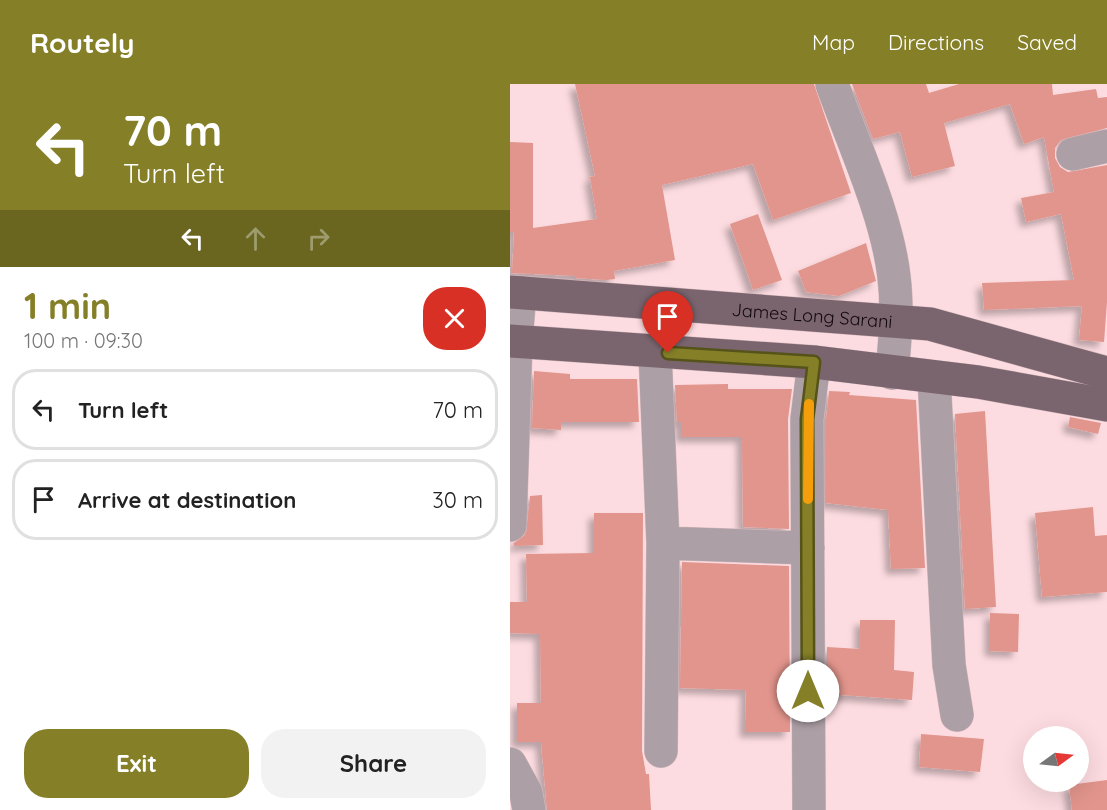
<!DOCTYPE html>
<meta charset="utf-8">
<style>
:root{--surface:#fff;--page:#f2f2f2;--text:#222;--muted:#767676;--line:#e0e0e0;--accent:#858028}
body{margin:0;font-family:Quicksand,sans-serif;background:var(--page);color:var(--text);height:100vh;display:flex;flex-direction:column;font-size:22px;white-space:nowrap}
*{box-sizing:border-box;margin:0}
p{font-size:20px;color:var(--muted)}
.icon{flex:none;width:33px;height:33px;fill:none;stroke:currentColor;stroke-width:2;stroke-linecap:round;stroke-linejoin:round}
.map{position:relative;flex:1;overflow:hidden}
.details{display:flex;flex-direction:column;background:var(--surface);width:510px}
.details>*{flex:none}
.top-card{background:#858028;color:#fff;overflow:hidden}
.needle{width:39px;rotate:75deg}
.tools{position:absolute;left:513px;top:642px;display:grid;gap:12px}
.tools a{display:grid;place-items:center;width:66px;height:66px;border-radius:50%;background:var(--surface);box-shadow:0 6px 24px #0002;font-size:30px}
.pin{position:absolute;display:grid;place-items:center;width:51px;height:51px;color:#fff;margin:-62px -26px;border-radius:50% 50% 50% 0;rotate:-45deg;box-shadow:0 0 6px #0007}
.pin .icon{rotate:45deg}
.me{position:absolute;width:66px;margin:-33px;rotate:0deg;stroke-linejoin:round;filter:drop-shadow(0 0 4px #0008)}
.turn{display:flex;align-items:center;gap:21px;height:126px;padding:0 24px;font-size:27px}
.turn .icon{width:78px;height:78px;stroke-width:2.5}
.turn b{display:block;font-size:42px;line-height:51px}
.lanes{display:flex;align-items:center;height:57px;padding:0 24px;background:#0003;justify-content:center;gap:30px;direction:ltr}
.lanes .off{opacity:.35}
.round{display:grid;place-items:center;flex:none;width:63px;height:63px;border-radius:24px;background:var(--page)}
.headline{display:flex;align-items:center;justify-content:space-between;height:102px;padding:0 24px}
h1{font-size:36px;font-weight:700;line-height:45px;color:var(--accent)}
.cta{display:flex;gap:12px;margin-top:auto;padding:12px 24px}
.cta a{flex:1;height:69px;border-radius:24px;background:var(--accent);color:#fff;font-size:24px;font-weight:700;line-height:69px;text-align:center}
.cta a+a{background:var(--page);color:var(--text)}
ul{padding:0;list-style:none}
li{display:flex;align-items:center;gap:18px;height:81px;margin:0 12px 9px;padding:0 12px;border:3px solid var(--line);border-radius:24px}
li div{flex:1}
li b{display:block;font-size:22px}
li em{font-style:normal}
header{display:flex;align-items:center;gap:36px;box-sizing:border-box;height:84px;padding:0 30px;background:var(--accent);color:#fff}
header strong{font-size:28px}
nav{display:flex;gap:33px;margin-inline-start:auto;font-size:21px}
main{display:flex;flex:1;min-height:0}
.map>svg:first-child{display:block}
.building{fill:#e2958c;filter:url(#shadow)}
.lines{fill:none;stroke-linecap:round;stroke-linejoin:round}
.minor-casing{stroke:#d7babf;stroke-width:34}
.major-casing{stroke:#d7babf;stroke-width:34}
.minor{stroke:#ac9fa5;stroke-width:33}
.major{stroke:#7a656f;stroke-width:33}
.route-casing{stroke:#56531a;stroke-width:15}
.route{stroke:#858028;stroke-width:10}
.slow{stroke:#f59e0b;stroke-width:10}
.labels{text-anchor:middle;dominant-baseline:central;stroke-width:4.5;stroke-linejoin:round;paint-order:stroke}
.street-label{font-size:18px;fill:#12080a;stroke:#fddce1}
</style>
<header>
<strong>Routely</strong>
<nav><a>Map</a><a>Directions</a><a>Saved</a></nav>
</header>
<main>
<section class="details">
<div class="top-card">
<div class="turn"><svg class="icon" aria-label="left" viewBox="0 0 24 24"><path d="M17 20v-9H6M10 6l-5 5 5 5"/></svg><div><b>70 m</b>Turn left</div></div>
<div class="lanes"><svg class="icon" aria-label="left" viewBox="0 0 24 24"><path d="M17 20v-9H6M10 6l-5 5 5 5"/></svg><svg class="icon off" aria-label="ahead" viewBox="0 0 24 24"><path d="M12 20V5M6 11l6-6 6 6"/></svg><svg class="icon off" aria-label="right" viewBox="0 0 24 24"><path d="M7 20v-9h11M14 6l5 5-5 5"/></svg></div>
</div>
<div class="headline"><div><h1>1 min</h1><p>100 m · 09:30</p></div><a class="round" style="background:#d93025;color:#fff"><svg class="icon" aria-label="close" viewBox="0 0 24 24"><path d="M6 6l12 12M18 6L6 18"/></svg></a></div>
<ul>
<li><svg class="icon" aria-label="left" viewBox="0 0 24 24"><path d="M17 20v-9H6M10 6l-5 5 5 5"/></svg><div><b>Turn left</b></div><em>70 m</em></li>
<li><svg class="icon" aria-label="arrive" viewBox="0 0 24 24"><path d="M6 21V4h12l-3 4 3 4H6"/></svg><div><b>Arrive at destination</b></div><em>30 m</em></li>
</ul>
<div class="cta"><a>Exit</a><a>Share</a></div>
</section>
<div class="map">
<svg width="597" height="726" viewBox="0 0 597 726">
<defs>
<filter id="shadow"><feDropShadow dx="-5.5" dy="5.5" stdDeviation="3" flood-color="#0004"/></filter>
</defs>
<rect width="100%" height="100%" fill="#fddce1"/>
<path class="building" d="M65,0h239l37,109 -78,27 -20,-56 -91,21 13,75 -61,11 1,8 -9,1 -30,-2v-2l-64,-3 2,-41h-4v-90l23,1v85l64,-9 -7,-42 5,-1z
M342,0h74l3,9 30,-9h93l1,11 43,-6 2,9 9,-1v31l-46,12 -6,8v10l5,9 8,5 39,-7v137l-3,40 -25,-2 3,-34 -98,4 -2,-27 92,-3 -13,-66 -35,8 -5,-24 33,-6 -10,-55 -20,7 -14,-40 -66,19 11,43 -43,11 -12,-45 -27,7z
M248,130l24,66 -29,10 -23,-66z
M356,159l10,38 -37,15 -33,-4 -8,-21z
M24,287l36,3v5h67l2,43h-77l-1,8 -29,-2z
M218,300v5h64l-4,30 1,110 -46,-2 -1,-90h-61v-15h-4l-2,-37z
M319,307l21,1 -1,3 67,5 9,168 -34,1 -3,-59 -62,-7v-83z
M475,327l11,196 -31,2 -10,-195z
M560,333l31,6 -3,11 -30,-7z
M32,411l1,50 -29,1v-3l12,-9 4,-38z
M583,423l2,29 12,-1v57l-65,5 -7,-84z
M84,429h49l-1,238 4,23h3l2,36h-104l-6,-68h-24v-39h24l-1,-69 -30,-1v-31h17l-1,-48 68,-1z
M172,478l107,4 1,166h-45l1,-42 -66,-2z
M480,529l29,1 -1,38 -28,-1z
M350,536h35l-1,50 20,2 -2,28 -85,-6v-47l33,2z
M411,650l63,5 -4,33 -61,-5z
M597,696v30h-35l-3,-25z"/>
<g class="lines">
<g class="minor-casing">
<path id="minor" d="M322,0c21,59 55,131 62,193 4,32 1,64 -2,96
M563,70l34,-8
M145,268l8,191 -2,208
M424,293l15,288 8,50
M0,441l6,-184 4,-49
M153,459l145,5
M0,680l16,29 3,17
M299,726l-2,-391 7,-57"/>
</g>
<g class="major-casing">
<g id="major">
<path id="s1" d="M0,208l420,32 177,49"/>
<path d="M0,257l304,21 164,20 129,23"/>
</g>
</g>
<use href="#minor" class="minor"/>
<use href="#major" class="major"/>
</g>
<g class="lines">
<g class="route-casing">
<path id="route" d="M158,269l146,9 -7,57 1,272"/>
</g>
<use href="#route" class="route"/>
<path class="slow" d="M298,415l1,-95"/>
</g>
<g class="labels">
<g class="street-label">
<text stroke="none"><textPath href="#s1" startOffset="303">James Long Sarani</textPath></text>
</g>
</g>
</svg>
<div class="tools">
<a><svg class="needle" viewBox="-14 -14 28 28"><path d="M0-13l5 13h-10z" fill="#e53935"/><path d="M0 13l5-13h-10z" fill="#767676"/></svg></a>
</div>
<div class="pin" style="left:158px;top:269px;background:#d93025"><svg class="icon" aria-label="arrive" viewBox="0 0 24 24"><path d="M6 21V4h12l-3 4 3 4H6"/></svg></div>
<svg class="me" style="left:298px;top:607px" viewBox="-20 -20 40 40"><circle r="19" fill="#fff"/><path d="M0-13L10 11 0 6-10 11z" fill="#858028"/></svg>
</div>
</main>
